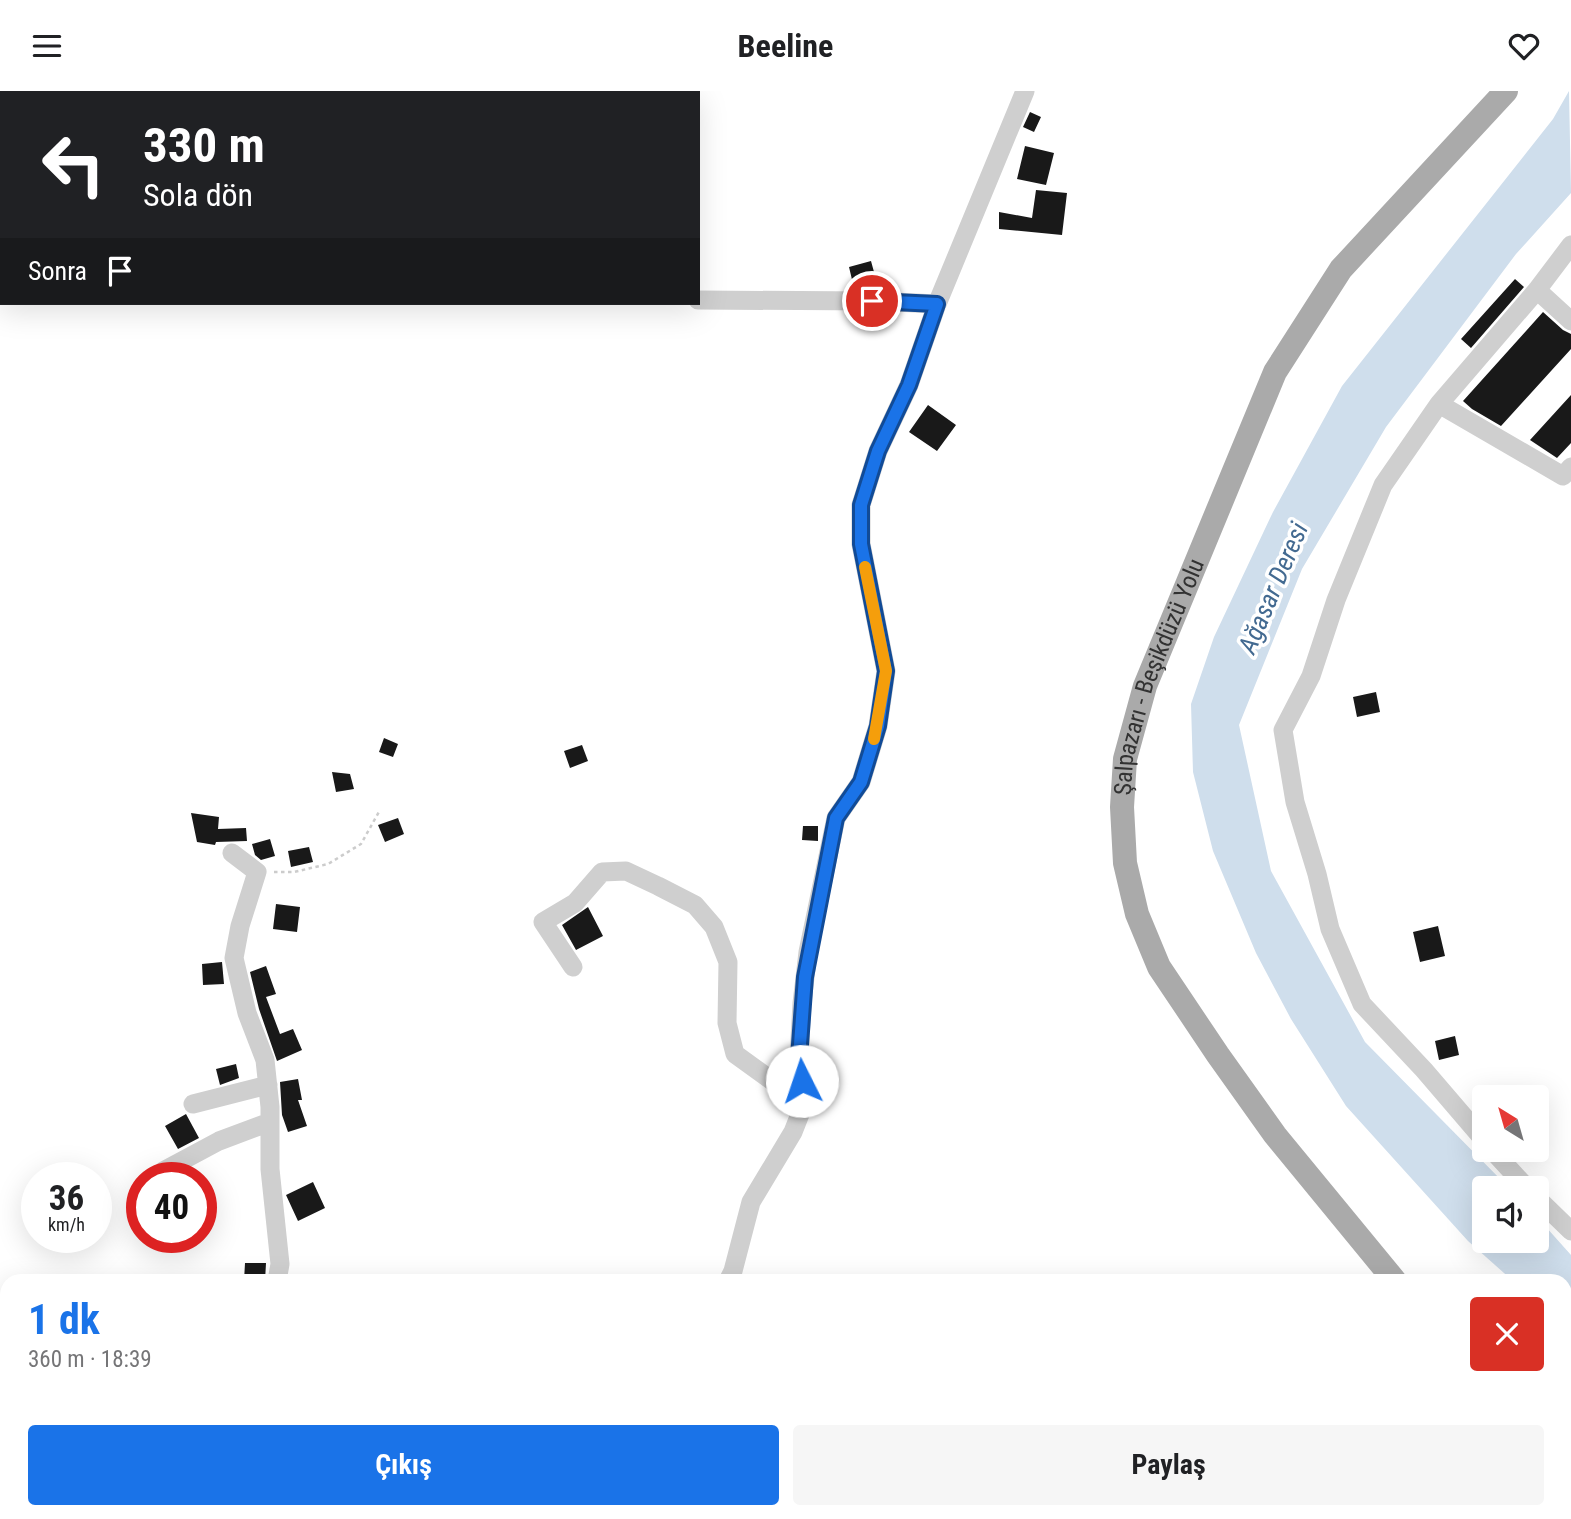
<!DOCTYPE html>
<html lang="tr">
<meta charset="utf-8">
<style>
:root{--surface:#fff;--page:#f6f6f6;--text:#202124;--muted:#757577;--accent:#1a73e8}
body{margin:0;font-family:"Roboto Condensed",sans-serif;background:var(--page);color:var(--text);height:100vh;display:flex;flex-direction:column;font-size:26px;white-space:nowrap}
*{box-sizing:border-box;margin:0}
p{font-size:23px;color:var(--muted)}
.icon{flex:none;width:38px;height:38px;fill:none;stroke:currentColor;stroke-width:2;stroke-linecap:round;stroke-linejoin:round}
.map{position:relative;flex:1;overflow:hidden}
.side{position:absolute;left:0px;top:1183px;width:1572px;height:245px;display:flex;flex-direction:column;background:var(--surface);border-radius:21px 21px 0 0;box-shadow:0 7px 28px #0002}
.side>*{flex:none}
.hud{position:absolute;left:0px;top:0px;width:700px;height:214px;box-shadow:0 7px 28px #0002;background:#202124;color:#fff;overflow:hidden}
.needle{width:46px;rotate:323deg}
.buttons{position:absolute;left:1472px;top:994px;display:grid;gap:14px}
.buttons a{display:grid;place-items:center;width:77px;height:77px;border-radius:7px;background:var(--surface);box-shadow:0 7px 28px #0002;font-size:35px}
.speed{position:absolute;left:21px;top:1071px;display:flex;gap:14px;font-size:35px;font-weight:700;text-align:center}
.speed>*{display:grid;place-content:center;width:91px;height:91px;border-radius:50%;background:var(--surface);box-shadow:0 7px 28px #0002;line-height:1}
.speed small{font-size:18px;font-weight:400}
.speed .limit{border:10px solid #d22;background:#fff;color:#111}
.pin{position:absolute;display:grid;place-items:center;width:60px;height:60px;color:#fff;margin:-30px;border:4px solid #fff;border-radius:50%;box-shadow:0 2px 7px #0007}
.me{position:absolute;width:77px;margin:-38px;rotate:356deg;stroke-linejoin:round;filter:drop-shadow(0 0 5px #0008)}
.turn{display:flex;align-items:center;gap:24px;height:147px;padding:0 28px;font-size:32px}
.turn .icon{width:91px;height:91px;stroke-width:2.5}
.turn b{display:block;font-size:49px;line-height:60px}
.then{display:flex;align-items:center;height:66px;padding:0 28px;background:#0003;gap:14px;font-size:26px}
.round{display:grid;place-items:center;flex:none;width:74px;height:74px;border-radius:7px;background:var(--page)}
.summary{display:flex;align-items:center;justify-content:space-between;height:119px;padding:0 28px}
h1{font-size:42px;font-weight:700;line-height:52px;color:var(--accent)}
.primary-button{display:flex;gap:14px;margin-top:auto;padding:14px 28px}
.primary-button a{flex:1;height:80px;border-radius:7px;background:var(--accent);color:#fff;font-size:28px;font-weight:700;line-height:80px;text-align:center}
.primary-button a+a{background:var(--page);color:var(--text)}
header{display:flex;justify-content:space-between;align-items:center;height:91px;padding:0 28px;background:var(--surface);font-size:32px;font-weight:700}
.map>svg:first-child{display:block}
.water{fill:#cfdeec}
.building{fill:#191919}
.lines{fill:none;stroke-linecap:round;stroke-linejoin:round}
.path{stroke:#ccc;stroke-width:2.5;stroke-dasharray:3.5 3.5;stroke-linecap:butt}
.minor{stroke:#cfcfcf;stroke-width:19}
.major{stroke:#aaa;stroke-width:24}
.route-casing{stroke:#114b97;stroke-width:18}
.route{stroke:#1a73e8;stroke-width:12}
.slow{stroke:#f59e0b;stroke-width:12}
.labels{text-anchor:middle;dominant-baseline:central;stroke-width:7;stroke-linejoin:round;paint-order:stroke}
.street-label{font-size:24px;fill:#323232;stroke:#fff}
.water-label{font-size:26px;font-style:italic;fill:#436a91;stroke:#fff}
</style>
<header><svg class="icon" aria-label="menu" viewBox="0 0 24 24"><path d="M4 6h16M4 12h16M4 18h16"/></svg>Beeline<svg class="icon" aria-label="heart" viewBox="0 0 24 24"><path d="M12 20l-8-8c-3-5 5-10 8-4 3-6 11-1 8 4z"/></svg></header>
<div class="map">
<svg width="1571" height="1428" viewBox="0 0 1571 1428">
<rect width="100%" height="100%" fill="#fff"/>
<path class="water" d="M1569,0l2,102 -55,61 -130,173 -84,142 -63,156 32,146 94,171 144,146h-25v53h52l1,-24 34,38v78l-6,-7 -1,-45h-51l-45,-40 -122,-135 -55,-87 -35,-66 -43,-102 -20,-79 -2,-68 23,-67 59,-125 69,-126 211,-267z"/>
<path class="building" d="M1030,21l11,5 -7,15 -11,-5z
M1025,55l29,7 -8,32 -29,-6z
M1036,99l31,3 -5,42 -63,-6v-17l33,6z
M871,170l6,22 -23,5 -5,-21z
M1515,188l9,8 -53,61 -10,-9z
M1543,221l20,18 8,4v15l-70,77 -29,-17 -9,-8z
M1571,304v48l-14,15 -27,-18z
M928,314l28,20 -19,26 -28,-19z
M1376,601l4,20 -23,5 -4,-20z
M384,647l14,6 -5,13 -14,-5z
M582,654l6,16 -18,7 -6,-17z
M332,681l18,2 4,15 -18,3z
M191,722l28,4 -1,12 28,-1 1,13 -31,1 -1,3 -18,-3z
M398,727l6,16 -19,8 -7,-17z
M803,735h15v15l-16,-1z
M270,748l5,17 -14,4 -6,-5 -3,-11z
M309,756l4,15 -22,5 -3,-16z
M276,813l24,3 -3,25 -24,-3z
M588,816l15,29 -27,14 -14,-25z
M1438,835l7,30 -25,6 -7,-30z
M222,871l2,22 -21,1 -1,-21z
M266,875l10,28 -10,3 14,37 13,-5 9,21 -25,11 -18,-52 -9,-37z
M1455,945l4,19 -20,5 -4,-19z
M236,973l3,14 -19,7 -4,-16z
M298,988l4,21h-4l9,26 -19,6 -6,-17 -2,-33z
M186,1023l13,24 -21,11 -13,-23z
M313,1091l12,26 -27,13 -12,-26z
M245,1172h21l-1,18h-21z"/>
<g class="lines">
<path class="path" d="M645,0l2,2
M274,781h20l34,-8 33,-20 19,-34"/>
<path class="minor" d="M154,2v-2
M0,103l2,-1
M1537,199l34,31
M698,209l174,1 65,3
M1439,313l124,72 8,-9
M232,762l25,19 -17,54 -6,32 13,55 18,47 5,47v62l10,95 -3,17
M573,876l-30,-45 32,-19 27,-31 24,-1 32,15 37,19 19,22 14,35 -1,61 8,31 69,50
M193,1013l75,-19
M1484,1049l-60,-70 -62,-66 -32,-75 -13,-55 -22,-72 -12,-72 28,-54 25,-76 47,-115 56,-81 98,-114 34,-45
M1492,1059l35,38
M163,1080l56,-30 51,-19
M1536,1106l35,34
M728,1190l5,-10 18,-69 42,-70 11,-28 -5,-46 3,-55 6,-51 28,-134 25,-36 17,-56 8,-55 -25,-127v-39l17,-54 31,-66 28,-81 88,-213
M313,1421l15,7
M209,1428l3,-7
M650,1428l4,-7"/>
<g class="major">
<path id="s1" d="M1395,1190l-120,-146 -57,-80 -59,-88 -22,-53 -12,-51 -3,-56 3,-48 20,-73 130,-314 66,-103 165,-178"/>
<path d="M1563,1421l3,7"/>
</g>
</g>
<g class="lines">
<g class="route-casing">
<path id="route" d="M802,990l-3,-23 6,-81 31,-159 25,-36 17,-56 8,-55 -25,-127v-39l17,-54 31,-66 28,-81 -65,-3"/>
</g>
<use href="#route" class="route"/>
<path class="slow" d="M865,476l21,104 -12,68"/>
</g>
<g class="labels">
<g class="street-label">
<text stroke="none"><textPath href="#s1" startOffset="695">Şalpazarı - Beşikdüzü Yolu</textPath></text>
</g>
<g class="water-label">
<text transform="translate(1273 497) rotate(-67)">Ağasar Deresi</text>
</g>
</g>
</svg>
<div class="buttons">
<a><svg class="needle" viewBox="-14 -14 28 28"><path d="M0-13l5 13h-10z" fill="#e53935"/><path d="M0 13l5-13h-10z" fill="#757577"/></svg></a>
<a><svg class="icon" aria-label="sound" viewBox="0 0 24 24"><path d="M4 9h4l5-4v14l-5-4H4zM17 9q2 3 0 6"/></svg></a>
</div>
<div class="speed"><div>36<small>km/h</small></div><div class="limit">40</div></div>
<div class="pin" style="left:872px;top:210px;background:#d93025"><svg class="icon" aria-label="arrive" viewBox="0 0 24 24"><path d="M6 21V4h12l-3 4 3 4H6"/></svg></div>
<svg class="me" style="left:802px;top:990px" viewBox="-20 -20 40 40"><circle r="19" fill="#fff"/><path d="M0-13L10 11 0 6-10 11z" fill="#1a73e8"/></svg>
<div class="hud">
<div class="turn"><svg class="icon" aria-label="left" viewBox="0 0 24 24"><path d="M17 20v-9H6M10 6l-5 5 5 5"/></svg><div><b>330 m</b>Sola dön</div></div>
<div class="then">Sonra<svg class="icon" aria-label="arrive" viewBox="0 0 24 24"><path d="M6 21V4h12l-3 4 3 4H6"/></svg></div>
</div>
<section class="side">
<div class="summary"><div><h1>1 dk</h1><p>360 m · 18:39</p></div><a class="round" style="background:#d93025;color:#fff"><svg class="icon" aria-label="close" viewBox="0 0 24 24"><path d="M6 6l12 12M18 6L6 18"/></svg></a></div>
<div class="primary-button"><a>Çıkış</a><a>Paylaş</a></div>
</section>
</div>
